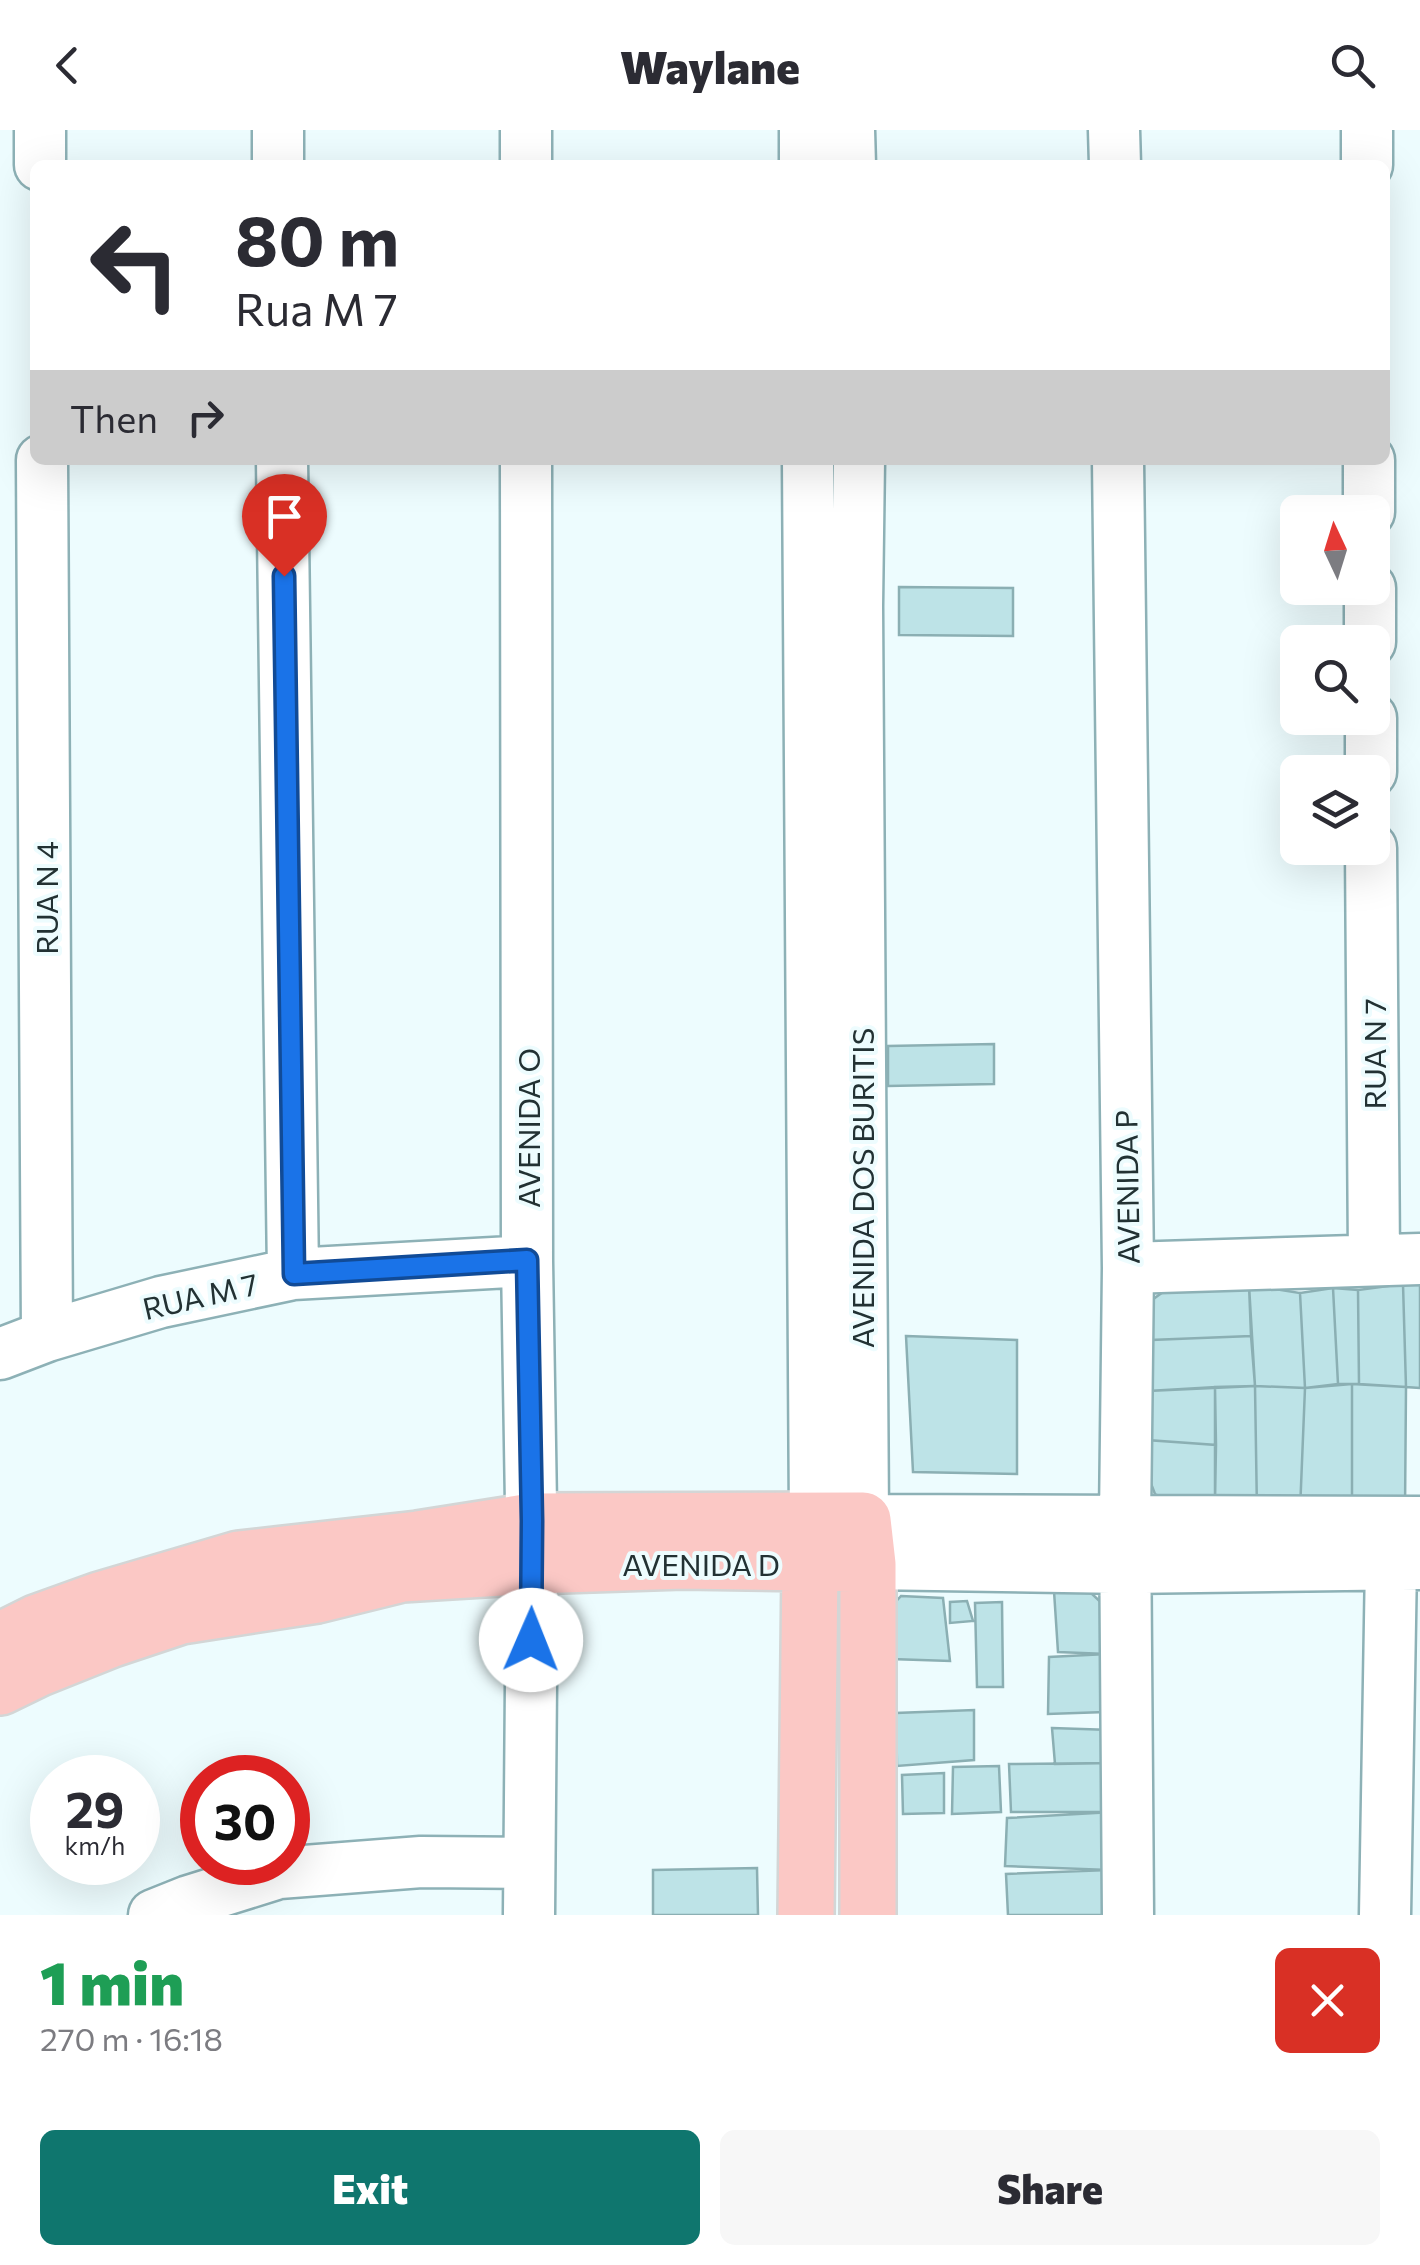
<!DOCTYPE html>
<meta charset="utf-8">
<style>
:root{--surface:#fff;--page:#f7f7f7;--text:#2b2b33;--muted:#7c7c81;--accent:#0f766e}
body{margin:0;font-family:Commissioner,sans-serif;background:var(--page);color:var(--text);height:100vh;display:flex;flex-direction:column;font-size:38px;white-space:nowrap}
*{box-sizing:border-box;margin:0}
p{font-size:32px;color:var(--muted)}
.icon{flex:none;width:55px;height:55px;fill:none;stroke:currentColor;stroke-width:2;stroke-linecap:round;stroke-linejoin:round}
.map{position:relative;height:1785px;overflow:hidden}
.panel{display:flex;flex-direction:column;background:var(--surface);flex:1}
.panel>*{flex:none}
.top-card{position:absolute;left:30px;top:30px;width:1360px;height:305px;border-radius:15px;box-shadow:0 10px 40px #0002;background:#fff;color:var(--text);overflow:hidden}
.needle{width:65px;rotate:356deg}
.fabs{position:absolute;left:1280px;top:365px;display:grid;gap:20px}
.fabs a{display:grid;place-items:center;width:110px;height:110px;border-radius:15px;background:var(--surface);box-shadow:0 10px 40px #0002;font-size:50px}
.speed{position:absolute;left:30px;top:1625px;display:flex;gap:20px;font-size:50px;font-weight:700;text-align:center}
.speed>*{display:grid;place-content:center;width:130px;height:130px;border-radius:50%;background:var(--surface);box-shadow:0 10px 40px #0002;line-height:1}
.speed small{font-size:25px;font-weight:400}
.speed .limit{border:15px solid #d22;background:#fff;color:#111}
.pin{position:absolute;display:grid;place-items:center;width:85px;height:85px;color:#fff;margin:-102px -42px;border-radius:50% 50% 50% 0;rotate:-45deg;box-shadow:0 0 10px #0007}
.pin .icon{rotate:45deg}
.me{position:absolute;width:110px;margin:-55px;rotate:1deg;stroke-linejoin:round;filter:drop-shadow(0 0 8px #0008)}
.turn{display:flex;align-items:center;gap:35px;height:210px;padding:0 40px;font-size:45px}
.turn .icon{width:130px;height:130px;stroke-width:2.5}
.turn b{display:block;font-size:70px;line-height:85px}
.then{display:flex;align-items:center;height:95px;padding:0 40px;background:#0003;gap:20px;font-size:38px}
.round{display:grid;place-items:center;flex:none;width:105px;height:105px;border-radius:15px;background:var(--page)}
.head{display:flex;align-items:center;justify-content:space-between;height:170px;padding:0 40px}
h1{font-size:60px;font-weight:800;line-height:75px;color:#1e9e55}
.cta{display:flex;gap:20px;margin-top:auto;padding:20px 40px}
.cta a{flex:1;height:115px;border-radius:15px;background:var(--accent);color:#fff;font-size:40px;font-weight:800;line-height:115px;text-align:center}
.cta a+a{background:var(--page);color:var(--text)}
header{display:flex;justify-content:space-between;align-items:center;height:130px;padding:0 40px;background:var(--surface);font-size:45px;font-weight:800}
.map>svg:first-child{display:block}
.building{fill:#bde3e7;stroke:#8bafb3;stroke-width:2.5}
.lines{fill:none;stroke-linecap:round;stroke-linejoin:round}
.minor-casing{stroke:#8db1b6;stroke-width:55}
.major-casing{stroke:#d3d6d6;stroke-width:60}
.minor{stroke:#fff;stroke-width:50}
.major{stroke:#fbc8c5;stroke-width:55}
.route-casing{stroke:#114b97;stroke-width:25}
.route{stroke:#1a73e8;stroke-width:18}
.labels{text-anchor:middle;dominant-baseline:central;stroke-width:8;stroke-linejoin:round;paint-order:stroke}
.street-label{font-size:30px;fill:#223133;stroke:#edfcfe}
</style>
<header><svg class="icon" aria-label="back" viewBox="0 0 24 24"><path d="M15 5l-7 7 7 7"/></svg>Waylane<svg class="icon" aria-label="search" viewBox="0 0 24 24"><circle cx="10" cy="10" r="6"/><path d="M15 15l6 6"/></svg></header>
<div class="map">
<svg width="1420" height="1785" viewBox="0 0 1420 1785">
<rect width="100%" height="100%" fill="#edfcfe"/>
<path class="building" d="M899,457l114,1v48l-114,-1z
M994,914v40l-106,2v-40z
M1403,1154l3,103 -47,-3 -1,-94z
M1403,1154l17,1v103l-14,-1z
M1249,1155l2,51 -100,4 1,-40 18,-13z
M1249,1155l51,8 5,95 -50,-2z
M1333,1158l5,96 -33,4 -5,-95z
M1333,1158l25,2 1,94h-21z
M906,1206l111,4v134l-104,-2z
M1251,1206l4,50 -106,5 2,-51z
M1352,1254v125l-52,2 5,-123z
M1352,1254l54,3 -1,124 -53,-2z
M1255,1256l2,126 -42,-10v-115z
M1255,1256l50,2 -5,123 -43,1z
M1215,1257l1,58 -69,-5 2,-49z
M1147,1310l69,5 -1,57 -41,2 -19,-10 -5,-13z
M1054,1461l36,1 18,17 -1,45 -49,-2z
M901,1466l42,2 7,63 -59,-2 -1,-51z
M967,1471l6,20 -23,2v-21z
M1002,1472l1,85h-26l-2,-84z
M1107,1524l-2,58 -57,2 1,-57z
M974,1580v50l-77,6 -1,-53z
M1052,1598l59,2v33l-56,1z
M1111,1633l2,49h-102l-2,-48z
M999,1636l2,46 -49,2 1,-47z
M944,1643v40l-41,1 -1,-39z
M1113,1682l-4,58 -104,-4 2,-48z
M757,1738l1,47h-105v-45z
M1109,1740l-5,45h-96l-2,-41z"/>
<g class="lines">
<g class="minor-casing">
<path id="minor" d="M40,0v35
M278,0v35
M526,0v35
M805,0v35
M849,0l1,35
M1114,0l1,35
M1367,0v35
M42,330l5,876
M282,330l11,814
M526,330l1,801 5,305 -3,349
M808,330l7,1059
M859,330l-2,146 6,914 557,2
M1118,330l10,808 -3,252 3,395
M1369,330v52
M1370,458v54
M1371,588v54
M1371,718l3,412
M1128,1138l292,-9
M0,1224l47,-18 114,-34 132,-28 234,-13
M868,1434l258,4 294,-4
M154,1785l35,-14 90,-28 142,-11 107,1
M1385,1785l6,-352"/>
</g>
<g class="major-casing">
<path id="major" d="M0,1511l36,-18 64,-23 139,-41 179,-20 114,-18 331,-1 5,44v351
M0,1557l37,-18 75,-30 69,-23 136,-21 85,-21 130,-8 151,-5 185,3
M806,1785l4,-351 4,-37"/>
</g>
<use href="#minor" class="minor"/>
<use href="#major" class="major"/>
</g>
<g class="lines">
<g class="route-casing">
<path id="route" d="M284,446l10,698 233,-14 5,261 -1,119"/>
</g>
<use href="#route" class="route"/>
</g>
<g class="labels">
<g class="street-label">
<text transform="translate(45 768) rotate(-90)">RUA N 4</text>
<text transform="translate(1373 924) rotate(-90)">RUA N 7</text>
<text transform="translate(527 998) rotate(-90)">AVENIDA O</text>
<text transform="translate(1126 1057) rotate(-91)">AVENIDA P</text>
<text transform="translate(861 1058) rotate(-90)">AVENIDA DOS BURITIS</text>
<text transform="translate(200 1165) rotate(-13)">RUA M 7</text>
<text x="701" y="1433">AVENIDA D</text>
</g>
</g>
</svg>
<div class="fabs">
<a><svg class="needle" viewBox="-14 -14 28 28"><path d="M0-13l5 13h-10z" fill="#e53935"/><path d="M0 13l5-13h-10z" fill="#7c7c81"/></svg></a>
<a><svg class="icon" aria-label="search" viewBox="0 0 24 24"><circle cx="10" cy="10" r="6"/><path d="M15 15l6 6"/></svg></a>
<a><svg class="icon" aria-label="layers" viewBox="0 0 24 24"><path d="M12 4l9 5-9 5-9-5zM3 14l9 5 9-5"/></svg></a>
</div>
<div class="speed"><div>29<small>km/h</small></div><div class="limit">30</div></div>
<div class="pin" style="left:284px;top:446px;background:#d93025"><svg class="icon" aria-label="arrive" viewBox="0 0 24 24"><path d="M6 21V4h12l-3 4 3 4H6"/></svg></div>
<svg class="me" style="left:531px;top:1510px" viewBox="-20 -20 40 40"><circle r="19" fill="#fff"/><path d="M0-13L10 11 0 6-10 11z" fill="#1a73e8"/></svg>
<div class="top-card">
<div class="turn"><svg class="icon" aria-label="left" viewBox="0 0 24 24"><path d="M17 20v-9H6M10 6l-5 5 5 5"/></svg><div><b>80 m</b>Rua M 7</div></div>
<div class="then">Then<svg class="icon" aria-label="right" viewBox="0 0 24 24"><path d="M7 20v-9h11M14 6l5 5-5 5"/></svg></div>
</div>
</div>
<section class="panel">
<div class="head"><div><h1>1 min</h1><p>270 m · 16:18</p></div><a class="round" style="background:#d93025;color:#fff"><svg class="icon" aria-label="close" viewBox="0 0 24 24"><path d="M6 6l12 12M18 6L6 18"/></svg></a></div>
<div class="cta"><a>Exit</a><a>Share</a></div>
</section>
